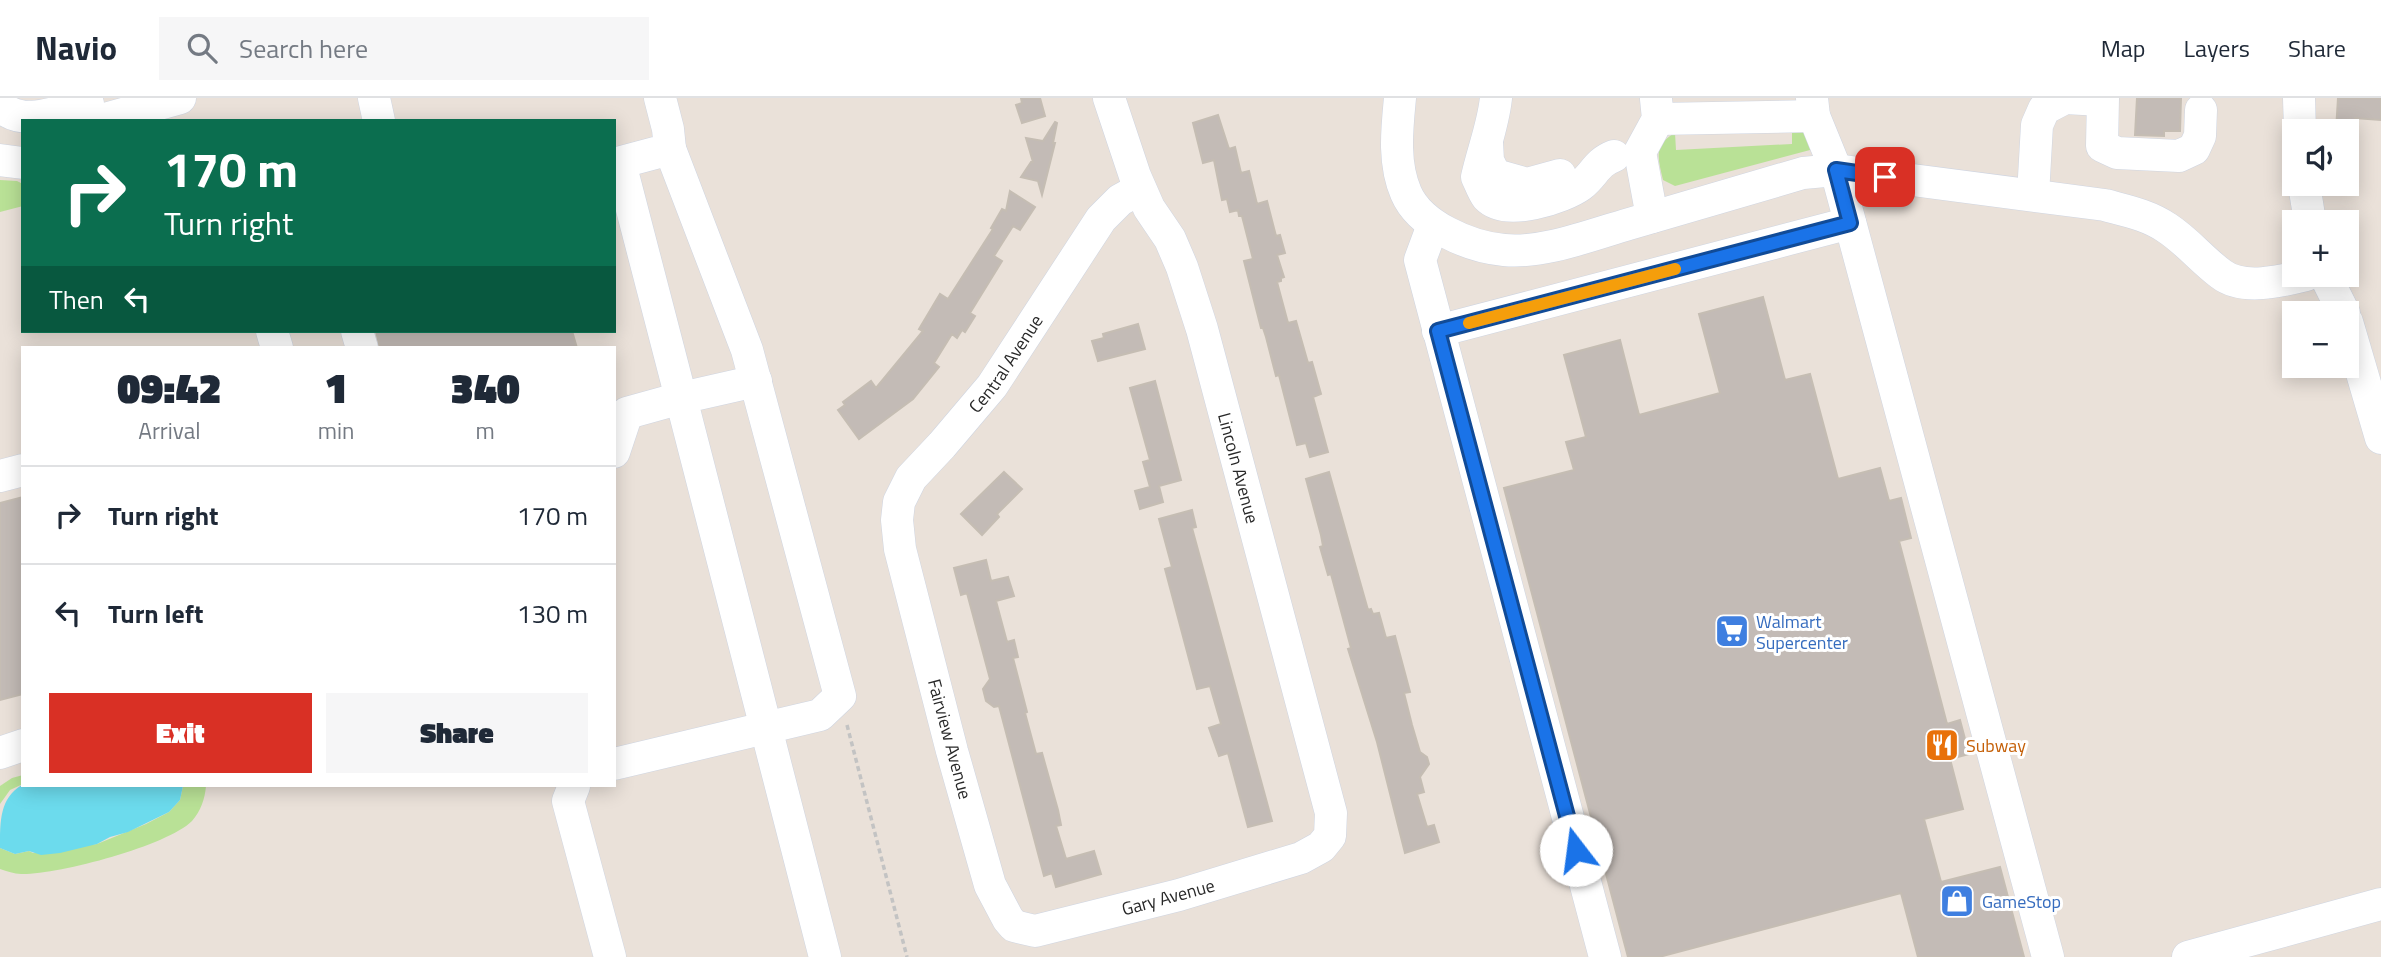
<!DOCTYPE html>
<meta charset="utf-8">
<style>
:root{--surface:#fff;--page:#f6f6f7;--text:#1f2937;--muted:#747a83;--line:#e0e1e3;--accent:#d93025}
body{margin:0;font-family:"Titillium Web",sans-serif;background:var(--page);color:var(--text);height:100vh;display:flex;flex-direction:column;font-size:26px;white-space:nowrap}
*{box-sizing:border-box;margin:0}
p{font-size:23px;color:var(--muted)}
.icon{flex:none;width:38px;height:38px;fill:none;stroke:currentColor;stroke-width:2;stroke-linecap:round;stroke-linejoin:round}
.map{position:relative;flex:1;overflow:hidden}
.details{position:absolute;left:21px;top:248px;width:595px;height:441px;display:flex;flex-direction:column;background:var(--surface);border-radius:0px;box-shadow:0 4px 18px #0003}
.details>*{flex:none}
.guide{position:absolute;left:21px;top:21px;width:595px;height:214px;border-radius:0px;box-shadow:0 4px 18px #0003;background:#0b6e4f;color:#fff;overflow:hidden}
.buttons{position:absolute;left:2282px;top:21px;display:grid;gap:14px}
.buttons a{display:grid;place-items:center;width:77px;height:77px;border-radius:0px;background:var(--surface);box-shadow:0 4px 18px #0003;font-size:35px}
.pin{position:absolute;display:grid;place-items:center;width:60px;height:60px;color:#fff;margin:-30px;border-radius:14px;box-shadow:0 4px 10px #0006}
.me{position:absolute;width:77px;margin:-38px;rotate:345deg;stroke-linejoin:round;filter:drop-shadow(0 0 5px #0008)}
.turn{display:flex;align-items:center;gap:24px;height:147px;padding:0 28px;font-size:32px}
.turn .icon{width:91px;height:91px;stroke-width:2.5}
.turn b{display:block;font-size:49px;line-height:60px}
.then{display:flex;align-items:center;height:66px;padding:0 28px;background:#0003;gap:14px;font-size:26px}
.eta{display:flex;justify-content:space-evenly;align-items:center;height:119px;text-align:center}
.eta b{font-size:42px;font-weight:800;line-height:49px}
.primary-button{display:flex;gap:14px;margin-top:auto;padding:14px 28px}
.primary-button a{flex:1;height:80px;border-radius:0px;background:var(--accent);color:#fff;font-size:28px;font-weight:800;line-height:80px;text-align:center}
.primary-button a+a{background:var(--page);color:var(--text)}
ul{padding:0;list-style:none}
li{display:flex;align-items:center;gap:21px;height:98px;padding:0 28px;border-top:2px solid var(--line)}
li div{flex:1}
li b{display:block;font-size:26px}
li em{font-style:normal}
header{display:flex;align-items:center;gap:42px;box-sizing:border-box;height:98px;padding:0 35px;background:var(--surface);border-bottom:2px solid var(--line)}
header strong{font-size:33px}
nav{display:flex;gap:38px;margin-inline-start:auto;font-size:24px}
.search{width:490px;height:63px;background:var(--page);display:flex;align-items:center;gap:18px;box-sizing:border-box;padding:0 24px;border-radius:0px;color:var(--muted);font-size:26px}
.map>svg:first-child{display:block}
.green{fill:#b9e196}
.water{fill:#6cdbed}
.building{fill:#c3bbb6;stroke:#c5bdb3;stroke-width:2}
.lines{fill:none;stroke-linecap:round;stroke-linejoin:round}
.minor-casing{stroke:#cfd5e1;stroke-width:33}
.path{stroke:#c3c3c3;stroke-width:3.5;stroke-dasharray:5 3.5;stroke-linecap:butt}
.minor{stroke:#fff;stroke-width:32}
.route-casing{stroke:#114b97;stroke-width:18}
.route{stroke:#1a73e8;stroke-width:12}
.slow{stroke:#f59e0b;stroke-width:12}
.labels{text-anchor:middle;dominant-baseline:central;stroke-width:6;stroke-linejoin:round;paint-order:stroke}
.street-label{font-size:18px;fill:#282828;stroke:#fff}
.shop-label{font-size:18px;fill:#366cbe;stroke:#fff;text-anchor:start}
.food-label{font-size:18px;fill:#c56008;stroke:#fff;text-anchor:start}
</style>
<header>
<strong>Navio</strong>
<div class="search"><svg class="icon" aria-label="search" viewBox="0 0 24 24"><circle cx="10" cy="10" r="6"/><path d="M15 15l6 6"/></svg>Search here</div>
<nav><a>Map</a><a>Layers</a><a>Share</a></nav>
</header>
<div class="map">
<svg width="2381" height="859" viewBox="0 0 2381 859">
<rect width="100%" height="100%" fill="#eae1d9"/>
<path class="green" d="M1792,29h15l9,14 -6,9 -135,36 -12,-6c-5,-22 -10,-35 12,-47l1,17 116,-6z
M0,82l17,1 6,3v22l-23,6z
M23,677v9l-13,6 -10,14v-18l12,-8z
M183,688h23c-1,12 -5,25 -14,35 -25,25 -135,54 -171,53 -7,0 -14,-3 -21,-5v-21l15,6 14,-3 4,2 64,-9 49,-20 23,-12 11,-12z"/>
<path class="water" d="M22,687l1,1h160l-3,14 -11,12 -41,20 -18,5 -13,7 -37,9 -19,2 -12,-4 -14,3 -15,-6c0,-28 0,-50 22,-63z"/>
<path class="building" d="M1021,0h19l5,18 -23,7 -6,-18 6,-2z
M2137,0h44l-1,33h-16v5l-29,-1z
M2338,0h43v22l-26,-2 -1,13h-18z
M1218,17l11,34 6,-2 6,26 8,-2 8,33 10,-3 9,35 4,-1 5,18 -8,2 7,22 -3,1v3l-4,1 11,41 8,-2 12,42 4,-1 9,32 -8,3 15,55 -18,5 -4,-14 -9,2 -18,-70 -3,1 -10,-39 -3,-9h-2l-17,-67 9,-2 -11,-43h-3l-1,-6 -8,2 -3,-13 -5,1 -8,-40 -11,3 -10,-40z
M1055,24l2,1 -4,20h2l-13,52 -4,-14 -17,-4 10,-15h2l-7,-24 17,3z
M1010,93l25,16 -15,23 -7,-4 -19,30 8,5 -32,52 5,3 -10,16 -3,-2 -5,8 -5,-4 -18,29 5,4 -26,32 -54,40 -21,-29 7,-5 -2,-3 28,-21 5,7 47,-57 -4,-2 21,-35 8,5 45,-70 -2,-1 11,-19 4,2z
M1763,199l22,83 25,-6 28,105 42,-11 9,33 12,-3 10,40 -12,3 48,183 13,-4 9,34 -19,5 13,50 -39,10 17,63 59,-15 24,90h-106l-17,-64 -242,64h-31l-124,-469 70,-18 -8,-28 20,-5 -22,-82 56,-15 19,75 81,-22 -21,-79z
M1138,226l7,25 -47,12 -6,-20 12,-3 -1,-4z
M376,233h196l5,17h-197z
M1155,283l26,99 -22,6 4,16 -23,7 -5,-18 15,-4 -7,-25 7,-2 -20,-72z
M1004,374l18,17 -25,25 2,3 -17,18 -21,-21z
M1329,374l39,138 3,-1 2,5 6,-1 7,25 9,-2 15,56 -6,1 8,32 8,27 7,5 2,7 -9,13 4,15 -7,2 10,33 7,-2 5,17 -34,11 -28,-111 -29,-93 3,-1 -20,-74 -3,1 -8,-28 3,-1 -2,-11 -15,-56z
M23,399v197l-23,6v-197z
M1192,412l4,17 -4,1 80,293 -24,6 -20,-74 -9,3 -10,-28 12,-4 -11,-38 -13,3 -32,-120 7,-2 -13,-48z
M986,462l5,21 17,-4 6,19 -18,5 11,41 7,-2 4,17 -5,1 14,54 -2,1 11,41 6,-1 16,57 3,15 -5,1 10,33 28,-8 7,23 -45,13 -4,-14 -8,3 -45,-170 -5,1 -8,-6 -3,-12 7,-10 -23,-86 -6,2 -7,-27z"/>
<g class="lines">
<g class="minor-casing">
<g id="minor">
<path d="M374,0l5,23"/>
<path id="s1" d="M1109,0l26,78 14,32 21,31 12,28 20,62 129,484 -1,23 -9,11 -20,11 -122,37 -144,36 -21,-5 -6,-7 -18,-34 -38,-134 -52,-202 -3,-29 2,-18 12,-24 31,-33 50,-59 109,-167 19,-19 20,-11"/>
<path d="M1400,0c-3,31 -7,65 6,95 14,33 64,54 98,57 39,4 87,-15 125,-26 58,-17 116,-34 174,-51l33,-3 269,35c22,6 43,10 62,23 20,13 35,32 54,46 22,17 61,7 85,1"/>
<path d="M1496,0c-3,28 -13,52 -19,79 3,6 6,15 10,20 19,20 76,1 94,-12 14,-11 15,-22 33,-29"/>
<path d="M1812,0l2,18 22,54 212,787"/>
<path d="M2103,0l-1,48 15,7 62,3 15,-7 6,-13 1,-26"/>
<path d="M2299,0l1,33"/>
<path d="M0,7c21,24 61,5 88,-1"/>
<path d="M1658,21l156,-3"/>
<path d="M98,23l82,-23"/>
<path d="M1487,44l1,19 7,14 32,9 33,-9"/>
<path d="M0,62l23,3"/>
<path d="M614,66l56,-15 -2,-20 -8,-31"/>
<path d="M2304,86l6,38"/>
<path d="M2033,97l4,-70 7,-16 21,-11 37,2"/>
<path d="M1652,119l-12,-65 18,-33 -2,-20"/>
<path d="M1433,127l-13,35 185,697"/>
<path d="M2325,177l19,38"/>
<path d="M2347,224l34,116"/>
<path d="M272,233l5,17"/>
<path d="M357,233l5,17"/>
<path d="M1438,233l412,-108"/>
<path d="M756,283l-75,17 144,559"/>
<path d="M614,354l13,-39 54,-15 -61,-235"/>
<path d="M0,378l23,-6"/>
<path d="M0,655l23,-8"/>
<path d="M614,666l206,-49 20,-19 -93,-346 -77,-201"/>
<path d="M574,688l-6,15 42,156"/>
<path d="M2188,859l193,-53"/>
</g>
</g>
<path class="path" d="M847,627l60,232"/>
<use href="#minor" class="minor"/>
</g>
<g class="lines">
<g class="route-casing">
<path id="route" d="M1576,752l-138,-519 412,-108 -14,-53 49,7"/>
</g>
<use href="#route" class="route"/>
<path class="slow" d="M1469,225l206,-54"/>
</g>
<defs>
<g id="supermarket-square" transform="scale(1.75)"><rect x="-9" y="-9" width="18" height="18" rx="4" fill="#3f7fe0" stroke="#fff"/><path d="M-6-5.5h2.5l.6 2H6L4.5 2H-2.5L-4.4-4H-6ZM-1.5 3.2a1.3 1.3 0 1 0 .1 0ZM3 3.2a1.3 1.3 0 1 0 .1 0Z" fill="#fff"/></g>
<g id="restaurant-square" transform="scale(1.75)"><rect x="-9" y="-9" width="18" height="18" rx="4" fill="#e8710a" stroke="#fff"/><path d="M-5-6h1v4h1v-4h1v4h1v-4h1v5L-1.5 .5V6h-2V.5L-5-1ZM5-6V6H3V1.5H1.5Q1.5-4 5-6Z" fill="#fff"/></g>
<g id="shop-square" transform="scale(1.75)"><rect x="-9" y="-9" width="18" height="18" rx="4" fill="#3f7fe0" stroke="#fff"/><path d="M-5-2.5h2.3a2.7 3.5 0 0 1 5.4 0H5L5.5 6h-11ZM-1.5-2.5h3a1.5 2.3 0 0 0-3 0Z" fill="#fff"/></g>
</defs>
<g fill-rule="evenodd">
<use href="#supermarket-square" x="1732" y="533"/>
<use href="#restaurant-square" x="1942" y="647"/>
<use href="#shop-square" x="1957" y="803"/>
</g>
<g class="labels">
<g class="street-label">
<text stroke="none"><textPath href="#s1" startOffset="1727">Central Avenue</textPath></text>
<text stroke="none"><textPath href="#s1" startOffset="394">Lincoln Avenue</textPath></text>
<text transform="translate(950 641) rotate(75)">Fairview Avenue</text>
<text transform="translate(1168 799) rotate(-15)">Gary Avenue</text>
</g>
<g class="shop-label">
<text x="1756" y="523">Walmart<tspan x="1756" dy="21">Supercenter</tspan></text>
<text x="1982" y="803">GameStop</text>
</g>
<g class="food-label">
<text x="1966" y="647">Subway</text>
</g>
</g>
</svg>
<div class="buttons">
<a><svg class="icon" aria-label="sound" viewBox="0 0 24 24"><path d="M4 9h4l5-4v14l-5-4H4zM17 9q2 3 0 6"/></svg></a>
<a>+</a>
<a>−</a>
</div>
<div class="pin" style="left:1885px;top:79px;background:#d93025"><svg class="icon" aria-label="arrive" viewBox="0 0 24 24"><path d="M6 21V4h12l-3 4 3 4H6"/></svg></div>
<svg class="me" style="left:1576px;top:752px" viewBox="-20 -20 40 40"><circle r="19" fill="#fff"/><path d="M0-13L10 11 0 6-10 11z" fill="#1a73e8"/></svg>
<div class="guide">
<div class="turn"><svg class="icon" aria-label="right" viewBox="0 0 24 24"><path d="M7 20v-9h11M14 6l5 5-5 5"/></svg><div><b>170 m</b>Turn right</div></div>
<div class="then">Then<svg class="icon" aria-label="left" viewBox="0 0 24 24"><path d="M17 20v-9H6M10 6l-5 5 5 5"/></svg></div>
</div>
<section class="details">
<div class="eta">
<div><b>09:42</b><p>Arrival</p></div>
<div><b>1</b><p>min</p></div>
<div><b>340</b><p>m</p></div>
</div>
<ul>
<li><svg class="icon" aria-label="right" viewBox="0 0 24 24"><path d="M7 20v-9h11M14 6l5 5-5 5"/></svg><div><b>Turn right</b></div><em>170 m</em></li>
<li><svg class="icon" aria-label="left" viewBox="0 0 24 24"><path d="M17 20v-9H6M10 6l-5 5 5 5"/></svg><div><b>Turn left</b></div><em>130 m</em></li>
</ul>
<div class="primary-button"><a>Exit</a><a>Share</a></div>
</section>
</div>
